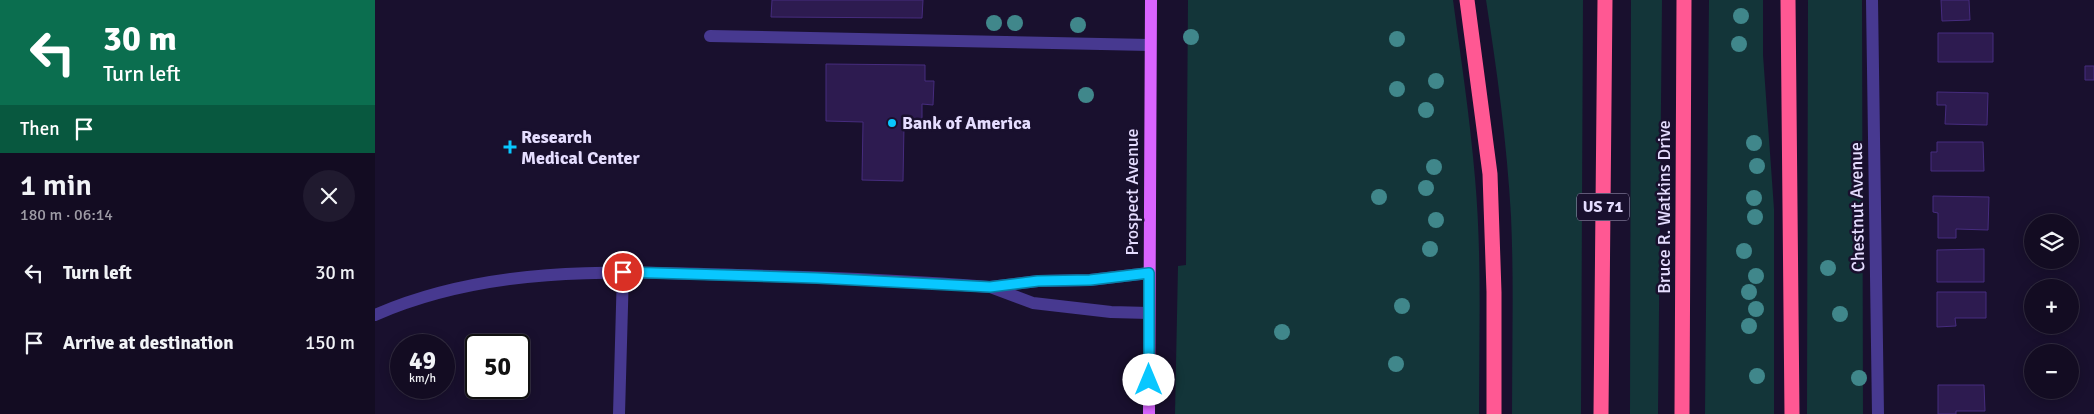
<!DOCTYPE html>
<meta charset="utf-8">
<style>
:root{--surface:#130c22;--page:#201a2f;--text:#f1f3f6;--muted:#9d9ba5;--line:#322c40}
body{margin:0;font-family:Signika,sans-serif;background:var(--page);color:var(--text);height:100vh;display:flex;flex-direction:column;font-size:19px;white-space:nowrap}
*{box-sizing:border-box;margin:0}
p{font-size:16px;color:var(--muted)}
.icon{flex:none;width:28px;height:28px;fill:none;stroke:currentColor;stroke-width:2;stroke-linecap:round;stroke-linejoin:round}
.map{position:relative;flex:1;overflow:hidden}
.sheet{display:flex;flex-direction:column;background:var(--surface);width:375px}
.sheet>*{flex:none}
.top-card{background:#0b6e4f;color:#fff;overflow:hidden}
.controls{position:absolute;left:1649px;top:214px;display:grid;gap:10px}
.controls a{display:grid;place-items:center;width:55px;height:55px;border-radius:50%;background:var(--surface);box-shadow:0 2px 12px #0003,0 0 0 1px var(--line);font-size:25px}
.speed{position:absolute;left:15px;top:334px;display:flex;gap:10px;font-size:25px;font-weight:700;text-align:center}
.speed>*{display:grid;place-content:center;width:65px;height:65px;border-radius:50%;background:var(--surface);box-shadow:0 2px 12px #0003,0 0 0 1px var(--line);line-height:1}
.speed small{font-size:12px;font-weight:400}
.speed .limit{border:2px solid #111;border-radius:8px;background:#fff;color:#111}
.pin{position:absolute;display:grid;place-items:center;width:42px;height:42px;color:#fff;margin:-21px;border:2px solid #fff;border-radius:50%;box-shadow:0 1px 5px #0007}
.me{position:absolute;width:55px;margin:-28px;rotate:0deg;stroke-linejoin:round;filter:drop-shadow(0 0 4px #0008)}
.turn{display:flex;align-items:center;gap:18px;height:105px;padding:0 20px;font-size:22px}
.turn .icon{width:65px;height:65px;stroke-width:2.5}
.turn b{display:block;font-size:35px;line-height:42px}
.then{display:flex;align-items:center;height:48px;padding:0 20px;background:#0003;gap:10px;font-size:19px}
.round{display:grid;place-items:center;flex:none;width:52px;height:52px;border-radius:26px;background:var(--page)}
.head{display:flex;align-items:center;justify-content:space-between;height:85px;padding:0 20px}
h1{font-size:30px;font-weight:600;line-height:38px}
ul{padding:0;list-style:none}
li{display:flex;align-items:center;gap:15px;height:70px;padding:0 20px}
li div{flex:1}
li b{display:block;font-size:19px}
li em{font-style:normal}
main{display:flex;flex:1;min-height:0}
.map>svg:first-child{display:block}
.green{fill:#133539}
.building{fill:#2d1b50;stroke:#462c7e}
.lines{fill:none;stroke-linecap:round;stroke-linejoin:round}
.minor{stroke:#473990;stroke-width:12}
.major{stroke:#d964ff;stroke-width:12}
.highway{stroke:#ff5893;stroke-width:15}
.tree{fill:#40878b}
.route-casing{stroke:#0681a6;stroke-width:12}
.route{stroke:#09c7ff;stroke-width:9}
.poi-dot{fill:#09c7ff;stroke:#19102e;stroke-width:2}
.labels{text-anchor:middle;dominant-baseline:central;stroke-width:5;stroke-linejoin:round;paint-order:stroke}
.shield{fill:#19102e;stroke:#a8a0c0;stroke-width:1}
.shield-label{font-size:16px;font-weight:bold;fill:#e5ddff}
.poi-label{font-size:18px;font-weight:bold;fill:#e5ddff;stroke:#19102e;text-anchor:start}
.street-label{font-size:18px;fill:#e5ddff;stroke:#19102e}
</style>
<main>
<section class="sheet">
<div class="top-card">
<div class="turn"><svg class="icon" aria-label="left" viewBox="0 0 24 24"><path d="M17 20v-9H6M10 6l-5 5 5 5"/></svg><div><b>30 m</b>Turn left</div></div>
<div class="then">Then<svg class="icon" aria-label="arrive" viewBox="0 0 24 24"><path d="M6 21V4h12l-3 4 3 4H6"/></svg></div>
</div>
<div class="head"><div><h1>1 min</h1><p>180 m · 06:14</p></div><a class="round"><svg class="icon" aria-label="close" viewBox="0 0 24 24"><path d="M6 6l12 12M18 6L6 18"/></svg></a></div>
<ul>
<li><svg class="icon" aria-label="left" viewBox="0 0 24 24"><path d="M17 20v-9H6M10 6l-5 5 5 5"/></svg><div><b>Turn left</b></div><em>30 m</em></li>
<li><svg class="icon" aria-label="arrive" viewBox="0 0 24 24"><path d="M6 21V4h12l-3 4 3 4H6"/></svg><div><b>Arrive at destination</b></div><em>150 m</em></li>
</ul>
</section>
<div class="map">
<svg width="1719" height="414" viewBox="0 0 1719 414">
<rect width="100%" height="100%" fill="#19102e"/>
<path class="green" d="M813,0h265c8,59 17,118 22,178 7,78 4,157 4,236h-304l3,-148 8,-1z
M1111,0h97l-2,414h-69c0,-66 2,-132 -1,-198 -4,-73 -14,-145 -25,-216z
M1256,0h31l-4,414h-28z
M1334,0h54v55l11,154v205h-69z
M1433,0h54l1,414h-56z"/>
<path class="building" d="M397,0h151l-1,18 -151,-1z
M1566,0h28l1,20 -28,1z
M1563,33h55v29h-55z
M451,64l99,1v16h9l-1,24 -11,-1v21h-18l-1,56 -41,-1 1,-58 -37,-1z
M1710,66h9v14h-9z
M1562,92l51,1 -1,32 -42,-1 1,-19h-9z
M1562,142h46l1,29h-53v-19h6z
M1558,196l56,1 -1,33 -32,-1v9h-18v-25l-5,-1z
M1609,249v33h-47v-32z
M1562,292h49v26h-31l1,8 -19,1z
M1563,385h46l1,26h-29v3h-18z"/>
<g class="lines">
<path class="minor" d="M1497,0l6,414
M335,36l440,9
M774,313l-38,-1 -78,-9 -43,-16 48,-6 52,-1 59,-7
M0,315c114,-50 240,-44 362,-40 84,2 169,5 253,12
M244,414l4,-143"/>
<path class="major" d="M774,414l2,-414"/>
<path class="highway" d="M1092,0l23,174 4,118v122
M1413,0l4,414
M1226,414l4,-414
M1307,414l2,-414"/>
</g>
<g class="tree">
<circle cx="1366" cy="16" r="8"/>
<circle cx="619" cy="23" r="8"/>
<circle cx="640" cy="23" r="8"/>
<circle cx="703" cy="25" r="8"/>
<circle cx="816" cy="37" r="8"/>
<circle cx="1022" cy="39" r="8"/>
<circle cx="1364" cy="44" r="8"/>
<circle cx="1061" cy="81" r="8"/>
<circle cx="1022" cy="89" r="8"/>
<circle cx="711" cy="95" r="8"/>
<circle cx="1051" cy="110" r="8"/>
<circle cx="1379" cy="143" r="8"/>
<circle cx="1382" cy="166" r="8"/>
<circle cx="1059" cy="167" r="8"/>
<circle cx="1051" cy="188" r="8"/>
<circle cx="1004" cy="197" r="8"/>
<circle cx="1379" cy="198" r="8"/>
<circle cx="1380" cy="217" r="8"/>
<circle cx="1061" cy="220" r="8"/>
<circle cx="1055" cy="249" r="8"/>
<circle cx="1369" cy="251" r="8"/>
<circle cx="1453" cy="268" r="8"/>
<circle cx="1381" cy="276" r="8"/>
<circle cx="1374" cy="292" r="8"/>
<circle cx="1027" cy="306" r="8"/>
<circle cx="1381" cy="309" r="8"/>
<circle cx="1465" cy="314" r="8"/>
<circle cx="1374" cy="326" r="8"/>
<circle cx="907" cy="332" r="8"/>
<circle cx="1021" cy="364" r="8"/>
<circle cx="1382" cy="376" r="8"/>
<circle cx="1484" cy="378" r="8"/>
</g>
<g class="lines">
<g class="route-casing">
<path id="route" d="M248,272l194,6 173,9 48,-6 52,-1 59,-7v107"/>
</g>
<use href="#route" class="route"/>
</g>
<g class="poi-dot">
<circle cx="517" cy="123" r="5"/>
<path d="M132.5 139.5h5v5h5v5h-5v5h-5v-5h-5v-5h5z"/>
</g>
<g class="labels">
<rect class="shield" x="1202" y="193.5" width="52" height="27" rx="4"/>
<g class="shield-label">
<text x="1228" y="207">US 71</text>
</g>
<g class="poi-label">
<text x="527" y="123">Bank of America</text>
<text x="146" y="137">Research<tspan x="146" dy="21">Medical Center</tspan></text>
</g>
<g class="street-label">
<text transform="translate(757 192) rotate(-90)">Prospect Avenue</text>
<text transform="translate(1289 207) rotate(-90)">Bruce R. Watkins Drive</text>
<text transform="translate(1482 207) rotate(-91)">Chestnut Avenue</text>
</g>
</g>
</svg>
<div class="controls">
<a><svg class="icon" aria-label="layers" viewBox="0 0 24 24"><path d="M12 4l9 5-9 5-9-5zM3 14l9 5 9-5"/></svg></a>
<a>+</a>
<a>−</a>
</div>
<div class="speed"><div>49<small>km/h</small></div><div class="limit">50</div></div>
<div class="pin" style="left:248px;top:272px;background:#d93025"><svg class="icon" aria-label="arrive" viewBox="0 0 24 24"><path d="M6 21V4h12l-3 4 3 4H6"/></svg></div>
<svg class="me" style="left:774px;top:380px" viewBox="-20 -20 40 40"><circle r="19" fill="#fff"/><path d="M0-13L10 11 0 6-10 11z" fill="#09c7ff"/></svg>
</div>
</main>
